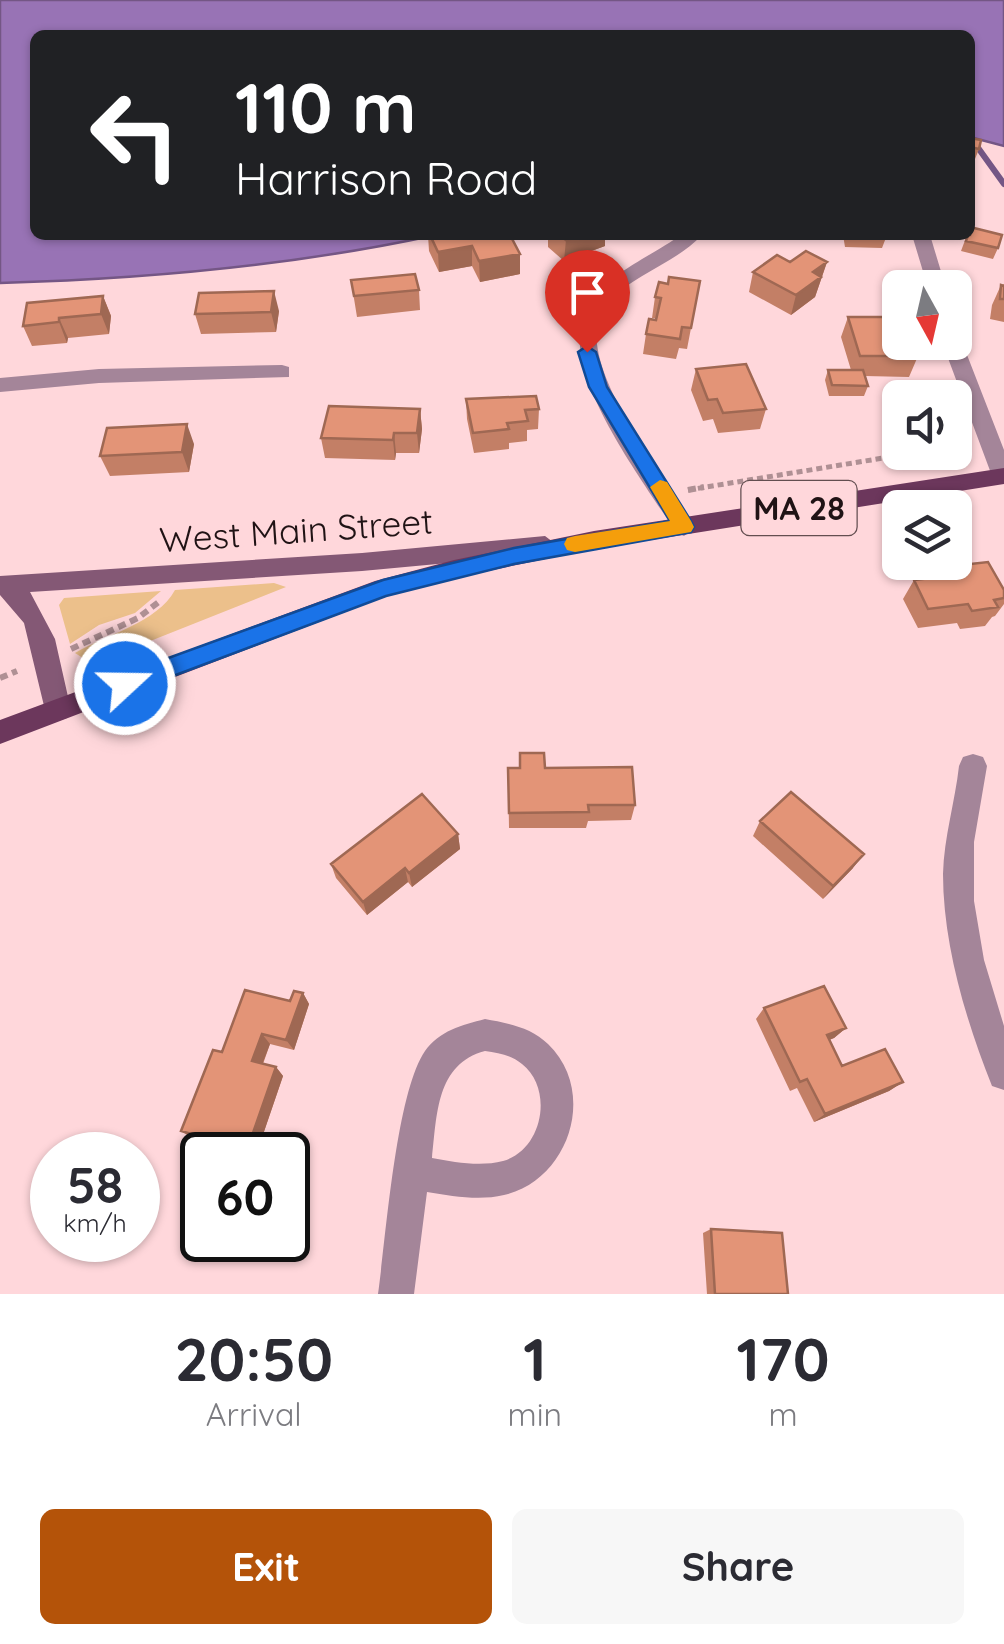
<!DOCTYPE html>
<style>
:root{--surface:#fff;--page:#f7f7f7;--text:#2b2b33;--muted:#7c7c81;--accent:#b45309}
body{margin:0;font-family:Quicksand,sans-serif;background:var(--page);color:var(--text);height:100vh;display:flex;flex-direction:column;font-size:38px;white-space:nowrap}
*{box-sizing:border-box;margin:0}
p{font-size:32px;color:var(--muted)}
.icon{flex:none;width:55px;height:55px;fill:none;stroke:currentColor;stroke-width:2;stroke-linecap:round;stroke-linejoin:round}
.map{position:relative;height:1294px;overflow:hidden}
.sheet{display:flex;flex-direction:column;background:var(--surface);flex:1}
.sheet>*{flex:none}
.top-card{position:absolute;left:30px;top:30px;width:945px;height:210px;border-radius:15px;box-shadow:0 2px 8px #0004;background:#202124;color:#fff;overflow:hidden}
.needle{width:65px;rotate:172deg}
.controls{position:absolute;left:882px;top:270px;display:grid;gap:20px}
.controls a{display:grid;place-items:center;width:90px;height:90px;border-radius:15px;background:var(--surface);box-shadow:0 2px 8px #0004;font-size:50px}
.speed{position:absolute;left:30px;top:1132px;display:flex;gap:20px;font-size:50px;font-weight:700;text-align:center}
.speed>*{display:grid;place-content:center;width:130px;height:130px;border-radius:50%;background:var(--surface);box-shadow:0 2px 8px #0004;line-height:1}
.speed small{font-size:25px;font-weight:400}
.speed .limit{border:5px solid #111;border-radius:15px;background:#fff;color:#111}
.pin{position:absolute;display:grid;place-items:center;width:85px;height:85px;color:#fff;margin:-102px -42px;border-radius:50% 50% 50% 0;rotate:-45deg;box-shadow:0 0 10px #0007}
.pin .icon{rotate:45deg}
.me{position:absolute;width:110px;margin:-55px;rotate:69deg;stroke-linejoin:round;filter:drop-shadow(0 0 8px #0008)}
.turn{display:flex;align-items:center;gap:35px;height:210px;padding:0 40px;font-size:45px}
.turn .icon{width:130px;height:130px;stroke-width:2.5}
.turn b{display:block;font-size:70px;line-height:85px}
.eta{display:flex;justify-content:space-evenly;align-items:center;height:170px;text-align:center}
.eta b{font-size:60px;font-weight:800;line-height:70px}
.action{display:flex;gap:20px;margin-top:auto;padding:20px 40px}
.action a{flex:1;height:115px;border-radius:15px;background:var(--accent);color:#fff;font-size:40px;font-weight:800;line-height:115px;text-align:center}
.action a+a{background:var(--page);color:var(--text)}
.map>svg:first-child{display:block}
.green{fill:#ecc08b}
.water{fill:#9873b5;stroke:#745685;stroke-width:2.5}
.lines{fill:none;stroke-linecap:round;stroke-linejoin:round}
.stream{stroke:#745685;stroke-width:6}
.path-far1{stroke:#af9094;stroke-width:5;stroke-dasharray:6 4;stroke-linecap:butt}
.path{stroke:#af9094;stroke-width:6;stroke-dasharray:8 5;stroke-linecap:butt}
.minor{fill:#a48599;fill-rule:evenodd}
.secondary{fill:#845875;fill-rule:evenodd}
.primary{fill:#6c375c;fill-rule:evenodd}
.wall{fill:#c37f66}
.shaded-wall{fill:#9f6853}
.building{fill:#e39477;stroke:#9f6853;stroke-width:2.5}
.route{fill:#1a73e8;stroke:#114b97;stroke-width:2.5}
.slow{fill:#f59e0b}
.labels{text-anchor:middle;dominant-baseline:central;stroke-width:8;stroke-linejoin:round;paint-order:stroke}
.shield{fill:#ffd7db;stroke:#634e50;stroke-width:2.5}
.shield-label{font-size:32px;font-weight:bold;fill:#201315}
.street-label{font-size:35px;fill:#201315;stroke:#ffd7db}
</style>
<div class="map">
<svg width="1004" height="1294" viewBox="0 0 1004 1294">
<rect width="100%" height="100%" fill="#ffd7db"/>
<path class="green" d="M274,583l12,4 -176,70 -24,3 -11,-7c32,-19 82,-30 100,-63z
M161,591l-26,22 -36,12 -29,19 -11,-39 5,-7z"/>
<path class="water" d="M0,0h1004v146l-34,-9v-102h-935v200h401c-144,31 -289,44 -436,48z"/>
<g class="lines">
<path class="stream" d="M971,138l33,46"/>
<path class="path-far1" d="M688,490l232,-38"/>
<path class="path" d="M688,490l16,-3
M71,649l67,-31 22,-17
M0,678l17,-7"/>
<path class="minor" d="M681,235h21c-26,28 -68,39 -94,67 -47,50 62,179 87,225l-11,9 -8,-3c-33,-55 -131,-175 -84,-236 17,-22 65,-45 89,-62z
M912,235h18l16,53h-18z
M955,337l7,5 42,108v34l-12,-8 -50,-134h13z
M282,365l7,2v10l-190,6 -99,9v-14l99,-9z
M973,754l10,3 4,9 -13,76v59l10,59 20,66v64l-12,-4c-26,-65 -49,-142 -49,-212 1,-37 12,-72 16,-108l4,-9z
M485,1019c22,4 46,8 63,25 50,48 21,136 -44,151 -25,6 -52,1 -77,-3l-13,102h-36c8,-56 18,-201 47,-243 14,-20 37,-26 60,-32zM485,1051c14,2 26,4 37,13 32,25 21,86 -19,97 -23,6 -49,1 -71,-3 5,-43 4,-94 53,-107z"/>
<path class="secondary" d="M545,536l12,9 -12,9 -183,17 -332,21 25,47 16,71 -4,8 -9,3 -9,-3 -4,-8 -21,-87 -24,-28v-19l362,-23z"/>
<path class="primary" d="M1004,468v16l-410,65 -140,29 -67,18 -387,148v-24l375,-139 79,-21 140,-29z"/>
</g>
<path class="wall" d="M970,138l9,11 -8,20h-1z
M428,235h82l10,19v20l-40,8 -8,-16 -33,6 -10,-21z
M548,235h64l-7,3v8l-41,15 -16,-14z
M843,235h44l-5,13 -37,-1z
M967,235l31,13 -5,11 -32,-8z
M790,262h37l-12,35 -24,18 -42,-23 4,-20z
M351,280l68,10 1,20 -63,7z
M700,281l-13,68 -8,-1 -3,11 -33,-5 3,-20 10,-14v-2h-4l3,-21 13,-13z
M1004,284v38l-14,-3 2,-14 9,-20z
M103,296l8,20 -2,18 -41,4 -1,5 -35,3 -9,-20z
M279,311l-3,21 -75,2 -6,-20z
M848,317l51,24 19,15 -9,21 -44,-1 3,10 -4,10h-35l-4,-16 3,-10h23l-10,-33z
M696,369l70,40 -6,20 -42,4 -5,-14 -10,2 -12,-31z
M466,399l73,10 -1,20 -11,1v11l-18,2v6l-35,4 -7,-34z
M420,409l2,20 -3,24h-23l-1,7 -70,-2 -4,-20z
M194,444l-5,28 -79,4 -10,-20z
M943,567l61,23v14l-9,12 -3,1 -7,9 -25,3 -3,-6 -39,5 -15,-29 11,-19 24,-3z
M508,768h37l90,37 -4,15 -43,1 -2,7h-77z
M760,821l93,47 -30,31 -70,-63z
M458,834l2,15 -48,38 -4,-5 -41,33 -31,-37 -5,-14z
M303,993l6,11 -15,46 -24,-6 -7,20 13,3 7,9 -27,79 -64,-17 -11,-7 41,-79z
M764,1008l82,20 -12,10 -5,2 13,26 61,16 -14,9 -75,31 -17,-34 -7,3 -34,-72z
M711,1229l77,65h-81l-4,-61z"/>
<path class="shaded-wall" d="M581,235h31l-7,3v8l-41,15 2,-21z
M472,246v20l-33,6 -1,-20z
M520,254v20l-40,8 -1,-21z
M827,262l-12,35 -24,18 5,-20 17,-23z
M274,291l5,20 -3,21 -5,-20z
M103,296l8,20 -2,18 -8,-20z
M59,318l9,20 -1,5 -8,-21z
M420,409l2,20 -3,24 -2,-20z
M187,424l7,20 -5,28 -7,-20z
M394,433l2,20 -1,7 -2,-20z
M458,834l2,15 -48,38 -3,-14z
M864,854l-11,14 -30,31 10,-13z
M405,868l3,14 -41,33 -4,-13z
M303,993l6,11 -15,46 -8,-10z
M846,1028l-12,10 -18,7 11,-10z
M262,1034l8,10 -10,26 -8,-9z
M276,1067l7,9 -27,79h-2l-7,-5z
M903,1082l-14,9 -75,31 11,-8z"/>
<path class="building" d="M970,138l11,2 -2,9 -9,-2z
M970,227l32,8 -4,13 -32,-7 2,-6h2z
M430,235h80l10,19 -41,7 -7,-15 -34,6z
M559,235h22l-15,5z
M806,251l21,11 -14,10 8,5 -25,18 -43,-23 24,-17 13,7z
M415,274l4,16 -65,6 -3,-16z
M669,277l31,4 -9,47 -9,-1 -2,12 -34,-5 3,-15 7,1 5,-22 -6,-1 4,-15 9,2z
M1001,285l3,1v13h-4z
M274,291l-3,21 -76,2 4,-21z
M103,296l-2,18 -42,4v4l-36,4 4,-23z
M848,317h44l8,25h13l5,14h-58z
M746,364l20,45 -43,4 -6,-14 -9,1 -12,-31z
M828,370h35l5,16 -36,-1z
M536,396l3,13 -14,1 3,11 -21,2 2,6 -36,4 -7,-34z
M329,406l91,3 -3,24h-23l-1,7 -72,-2z
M187,424l-5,28 -82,4 7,-28z
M988,562l16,28v8l-10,2 4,7 -26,4 -4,-7 -40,5 -14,-29 34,-4 -5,-9z
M520,753h24l1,15 87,-1 3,38h-47l1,7 -80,1 -1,-45h12z
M791,792l73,62 -31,32 -73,-65z
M422,794l36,40 -49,39 -4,-5 -42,34 -32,-38z
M824,986l22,42 -19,7 15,31 43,-17 18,33 -78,32 -18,-35 -7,3 -36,-74z
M245,990l45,11 4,-10 9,2 -17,47 -24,-6 -10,27 24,6 -29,83 -66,-19 32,-81 9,2z
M711,1229l71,4 6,61h-73z"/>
<path class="route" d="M587,346l9,6 11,35 84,134 3,6 -3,5 -177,32 -128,32 -253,95h-17l-3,-7 3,-7 267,-97 131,-32 156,-27 -81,-134 -11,-35z"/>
<path class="slow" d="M660,480l7,2 24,39 3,6 -3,5 -116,20 -8,-2 -3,-6 3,-6 8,-2 95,-15 -20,-34z"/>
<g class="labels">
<rect class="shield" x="741.5" y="481" width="115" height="54" rx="8"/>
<g class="shield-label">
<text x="799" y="508">MA 28</text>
</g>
<g class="street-label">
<text transform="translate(296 530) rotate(-4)">West Main Street</text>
</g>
</g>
</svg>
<div class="controls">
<a><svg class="needle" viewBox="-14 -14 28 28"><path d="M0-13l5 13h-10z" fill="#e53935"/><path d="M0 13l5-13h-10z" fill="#7c7c81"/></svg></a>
<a><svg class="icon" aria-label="sound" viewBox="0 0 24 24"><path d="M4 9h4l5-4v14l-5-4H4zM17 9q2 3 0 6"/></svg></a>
<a><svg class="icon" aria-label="layers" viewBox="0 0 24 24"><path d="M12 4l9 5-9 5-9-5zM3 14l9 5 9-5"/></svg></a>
</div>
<div class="speed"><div>58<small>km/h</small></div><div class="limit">60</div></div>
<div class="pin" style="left:587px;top:352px;background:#d93025"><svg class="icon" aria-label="arrive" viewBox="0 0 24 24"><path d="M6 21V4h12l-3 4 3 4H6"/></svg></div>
<svg class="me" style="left:125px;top:684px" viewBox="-20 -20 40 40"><circle r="17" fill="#1a73e8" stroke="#fff" stroke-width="3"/><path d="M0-11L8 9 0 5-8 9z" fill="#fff"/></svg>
<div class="top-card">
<div class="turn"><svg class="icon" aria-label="left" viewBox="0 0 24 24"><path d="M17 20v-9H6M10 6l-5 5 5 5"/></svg><div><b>110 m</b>Harrison Road</div></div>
</div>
</div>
<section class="sheet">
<div class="eta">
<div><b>20:50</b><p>Arrival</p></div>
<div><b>1</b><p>min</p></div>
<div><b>170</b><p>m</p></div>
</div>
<div class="action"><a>Exit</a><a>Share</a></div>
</section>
